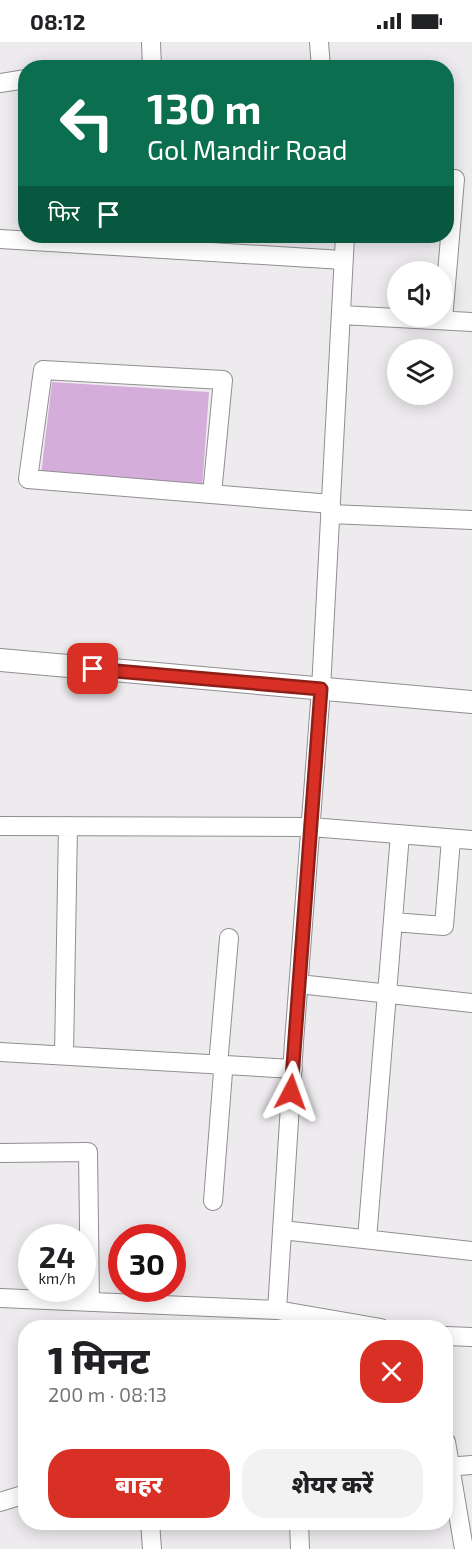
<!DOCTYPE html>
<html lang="hi">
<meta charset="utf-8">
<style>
:root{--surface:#fff;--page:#f2f2f2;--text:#202124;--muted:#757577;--accent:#d93025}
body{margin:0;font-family:"Exo 2","Noto Sans Devanagari",sans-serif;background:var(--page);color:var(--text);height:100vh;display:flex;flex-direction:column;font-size:22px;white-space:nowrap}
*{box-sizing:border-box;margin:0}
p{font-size:20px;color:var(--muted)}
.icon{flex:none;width:33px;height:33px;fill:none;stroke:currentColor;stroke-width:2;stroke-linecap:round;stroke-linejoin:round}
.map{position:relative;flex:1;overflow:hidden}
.panel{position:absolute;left:18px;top:1278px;width:435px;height:210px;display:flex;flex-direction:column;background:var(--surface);border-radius:24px;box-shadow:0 3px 15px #0003}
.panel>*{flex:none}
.guide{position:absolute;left:18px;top:18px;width:436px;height:183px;border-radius:24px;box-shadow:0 3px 15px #0003;background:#0b6e4f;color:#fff;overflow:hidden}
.tools{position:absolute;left:387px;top:219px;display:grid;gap:12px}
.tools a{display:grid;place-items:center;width:66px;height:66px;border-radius:50%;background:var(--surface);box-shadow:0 3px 15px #0003;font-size:30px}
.speed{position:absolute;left:18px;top:1182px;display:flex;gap:12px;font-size:30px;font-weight:700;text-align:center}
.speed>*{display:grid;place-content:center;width:78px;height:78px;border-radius:50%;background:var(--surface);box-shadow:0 3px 15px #0003;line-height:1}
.speed small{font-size:15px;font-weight:400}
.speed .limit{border:9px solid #d22;background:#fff;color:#111}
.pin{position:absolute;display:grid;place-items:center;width:51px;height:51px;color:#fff;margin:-26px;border-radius:12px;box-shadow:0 3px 9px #0006}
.me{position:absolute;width:66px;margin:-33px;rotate:4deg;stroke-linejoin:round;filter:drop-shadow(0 0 4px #0008)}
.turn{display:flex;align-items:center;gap:21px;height:126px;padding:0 30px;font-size:27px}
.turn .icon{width:78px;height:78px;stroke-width:2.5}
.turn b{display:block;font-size:42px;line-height:51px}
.then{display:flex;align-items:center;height:57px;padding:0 30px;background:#0003;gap:12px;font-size:22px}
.round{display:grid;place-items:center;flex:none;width:63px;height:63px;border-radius:24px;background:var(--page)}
.summary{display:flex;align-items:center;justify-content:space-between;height:102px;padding:0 30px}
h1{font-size:36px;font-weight:800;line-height:45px}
.cta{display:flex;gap:12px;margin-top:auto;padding:12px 30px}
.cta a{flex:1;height:69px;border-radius:24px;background:var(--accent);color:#fff;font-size:24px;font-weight:800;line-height:69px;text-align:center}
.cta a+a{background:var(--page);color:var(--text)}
.status{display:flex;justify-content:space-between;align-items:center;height:42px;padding:0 30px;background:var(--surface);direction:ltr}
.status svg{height:16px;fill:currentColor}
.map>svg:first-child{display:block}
.green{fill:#d5addb}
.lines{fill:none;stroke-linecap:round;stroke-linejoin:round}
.minor-casing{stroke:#918e91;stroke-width:20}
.tertiary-casing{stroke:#918e91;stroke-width:24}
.minor{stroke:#fff;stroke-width:18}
.tertiary{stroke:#fff;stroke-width:22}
.route-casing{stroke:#8d1f18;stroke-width:15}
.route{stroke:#d93025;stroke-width:10}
</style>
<div class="status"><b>08:12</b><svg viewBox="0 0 49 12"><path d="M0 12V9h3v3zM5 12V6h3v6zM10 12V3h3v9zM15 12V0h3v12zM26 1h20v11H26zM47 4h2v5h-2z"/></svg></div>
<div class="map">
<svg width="472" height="1507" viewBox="0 0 472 1507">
<rect width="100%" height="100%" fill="#eeebee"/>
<path class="green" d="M52,340l157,10 -7,97 -161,-14z"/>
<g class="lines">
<g class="minor-casing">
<path id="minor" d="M151,0l1,26
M319,0l2,26
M0,41l26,-4
M0,197l343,21
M341,273l131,7
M443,278l12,-141
M212,452l11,-114 -180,-10 -15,109 303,25
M330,472l142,6
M0,784l311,1 161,13
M393,880l51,4 7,-87
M299,942l173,19
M0,1010l293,17
M64,1013l4,-229
M0,1111l88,-1 2,150
M213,1159l10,-129 -5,-7 11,-127
M282,1188l190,21
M367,1197l33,-405
M0,1256l277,12 104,18
M277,1268l17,-268 27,-353 24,-453
M446,1294l26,1
M446,1400l18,107
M446,1425l26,-2
M0,1460l26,-8
M150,1480l2,27
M299,1480l1,27"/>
</g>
<g class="tertiary-casing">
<path id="tertiary" d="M0,618l472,42"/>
</g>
<use href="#minor" class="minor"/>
<use href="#tertiary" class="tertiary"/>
</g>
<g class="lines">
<g class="route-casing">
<path id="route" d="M93,627l228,20 -30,403"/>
</g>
<use href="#route" class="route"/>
</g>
</svg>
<div class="tools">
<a><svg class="icon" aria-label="sound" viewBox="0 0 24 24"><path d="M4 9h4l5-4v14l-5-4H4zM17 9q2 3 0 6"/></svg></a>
<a><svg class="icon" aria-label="layers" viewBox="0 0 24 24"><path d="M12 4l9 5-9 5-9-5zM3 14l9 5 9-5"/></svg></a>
</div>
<div class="speed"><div>24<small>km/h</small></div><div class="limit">30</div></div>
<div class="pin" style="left:93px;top:627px;background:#d93025"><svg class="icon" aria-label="arrive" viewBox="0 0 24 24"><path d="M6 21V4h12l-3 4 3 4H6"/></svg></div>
<svg class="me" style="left:291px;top:1050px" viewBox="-20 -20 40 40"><path d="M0-17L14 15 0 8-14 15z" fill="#d93025" stroke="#fff" stroke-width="4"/></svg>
<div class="guide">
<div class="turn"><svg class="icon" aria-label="left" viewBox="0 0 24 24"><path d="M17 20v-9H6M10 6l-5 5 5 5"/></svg><div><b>130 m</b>Gol Mandir Road</div></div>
<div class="then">फिर<svg class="icon" aria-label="arrive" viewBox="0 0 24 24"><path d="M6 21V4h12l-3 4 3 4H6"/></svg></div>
</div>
<section class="panel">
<div class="summary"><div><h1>1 मिनट</h1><p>200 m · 08:13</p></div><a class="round" style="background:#d93025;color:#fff"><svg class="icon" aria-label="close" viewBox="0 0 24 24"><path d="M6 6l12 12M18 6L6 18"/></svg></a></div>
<div class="cta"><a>बाहर</a><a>शेयर करें</a></div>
</section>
</div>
